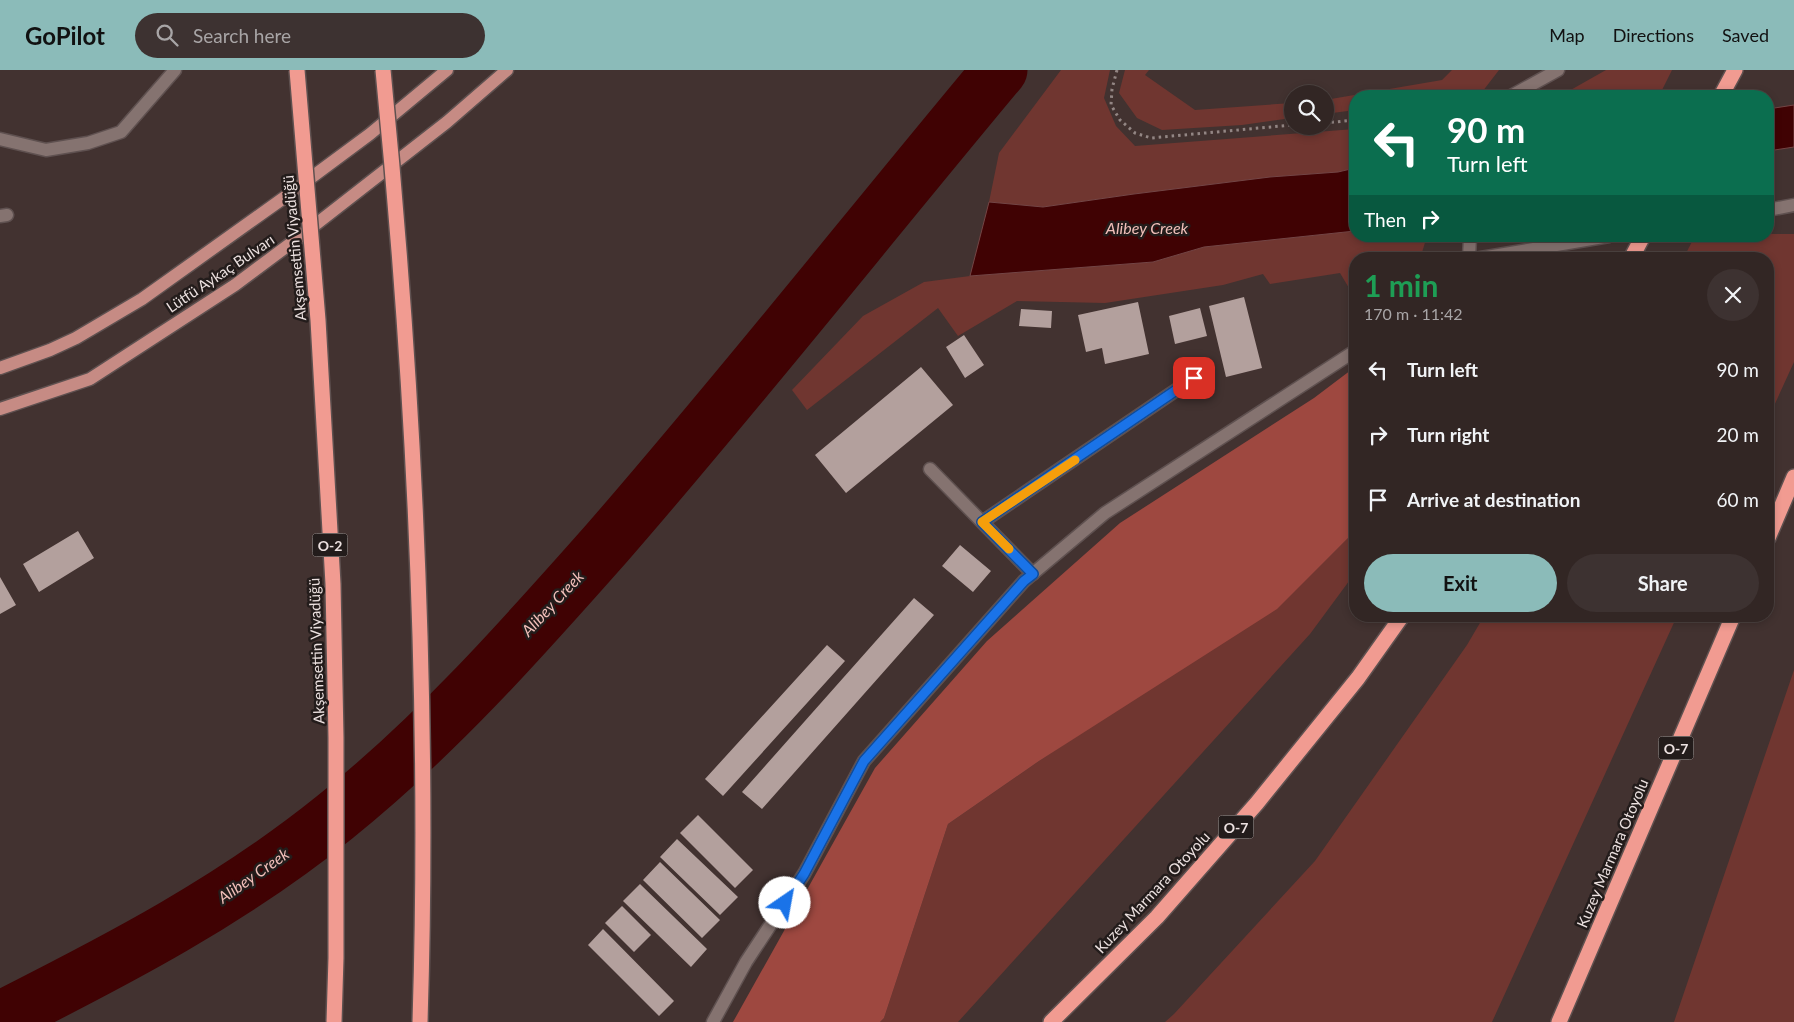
<!DOCTYPE html>
<meta charset="utf-8">
<style>
:root{--surface:#322624;--page:#3d3231;--text:#f1f3f6;--muted:#a8a5a6;--line:#4d4341;--accent:#8bbbb9}
body{margin:0;font-family:Lato,sans-serif;background:var(--page);color:var(--text);height:100vh;display:flex;flex-direction:column;font-size:19px;white-space:nowrap}
*{box-sizing:border-box;margin:0}
p{font-size:16px;color:var(--muted)}
.icon{flex:none;width:28px;height:28px;fill:none;stroke:currentColor;stroke-width:2;stroke-linecap:round;stroke-linejoin:round}
.map{position:relative;flex:1;overflow:hidden}
.sheet{position:absolute;left:1349px;top:182px;width:425px;height:370px;display:flex;flex-direction:column;background:var(--surface);border-radius:20px;box-shadow:0 2px 8px #0003,0 0 0 1px var(--line)}
.sheet>*{flex:none}
.top-card{position:absolute;left:1349px;top:20px;width:425px;height:152px;border-radius:20px;box-shadow:0 2px 8px #0003,0 0 0 1px var(--line);background:#0b6e4f;color:#fff;overflow:hidden}
.buttons{position:absolute;left:1284px;top:15px;display:grid;gap:10px}
.buttons a{display:grid;place-items:center;width:50px;height:50px;border-radius:50%;background:var(--surface);box-shadow:0 2px 8px #0003,0 0 0 1px var(--line);font-size:25px}
.pin{position:absolute;display:grid;place-items:center;width:42px;height:42px;color:#fff;margin:-21px;border-radius:10px;box-shadow:0 2px 8px #0006}
.me{position:absolute;width:55px;margin:-28px;rotate:33deg;stroke-linejoin:round;filter:drop-shadow(0 0 4px #0008)}
.turn{display:flex;align-items:center;gap:18px;height:105px;padding:0 15px;font-size:22px}
.turn .icon{width:65px;height:65px;stroke-width:2.5}
.turn b{display:block;font-size:35px;line-height:42px}
.then{display:flex;align-items:center;height:48px;padding:0 15px;background:#0003;gap:10px;font-size:19px}
.round{display:grid;place-items:center;flex:none;width:52px;height:52px;border-radius:26px;background:var(--page)}
.overview{display:flex;align-items:center;justify-content:space-between;height:85px;padding:0 15px}
h1{font-size:30px;font-weight:700;line-height:38px;color:#1e9e55}
.cta{display:flex;gap:10px;margin-top:auto;padding:10px 15px}
.cta a{flex:1;height:58px;border-radius:30px;background:var(--accent);color:#111;font-size:20px;font-weight:700;line-height:58px;text-align:center}
.cta a+a{background:var(--page);color:var(--text)}
ul{padding:0;list-style:none}
li{display:flex;align-items:center;gap:15px;height:65px;padding:0 15px}
li div{flex:1}
li b{display:block;font-size:19px}
li em{font-style:normal}
header{display:flex;align-items:center;gap:30px;box-sizing:border-box;height:70px;padding:0 25px;background:var(--accent);color:#111}
header strong{font-size:24px}
nav{display:flex;gap:28px;margin-inline-start:auto;font-size:18px}
.search{width:350px;height:45px;background:var(--page);display:flex;align-items:center;gap:12px;box-sizing:border-box;padding:0 18px;border-radius:28px;color:var(--muted);font-size:19px}
.map>svg:first-child{display:block}
.green{fill:#703630}
.forest{fill:#9e4840}
.water{fill:#400203;stroke:#744545}
.lines{fill:none;stroke-linecap:round;stroke-linejoin:round}
.river{stroke:#400203;stroke-width:55}
.building{fill:#b3a09d}
.lane-casing{stroke:#5f5150;stroke-width:15}
.street-casing{stroke:#5f5150;stroke-width:15}
.primary-casing{stroke:#5f5150;stroke-width:15}
.highway-casing{stroke:#5f5150;stroke-width:18}
.path{stroke:#938684;stroke-width:3;stroke-dasharray:2.5 4;stroke-linecap:butt}
.lane{stroke:#857370;stroke-width:12}
.street{stroke:#857370;stroke-width:12}
.primary{stroke:#c68b84;stroke-width:12}
.highway{stroke:#f19b91;stroke-width:15}
.highway-bridge-casing{stroke:#5f5150;stroke-width:18;stroke-linecap:butt}
.highway-bridge{stroke:#f19b91;stroke-width:15}
.route-casing{stroke:#114b97;stroke-width:12}
.route{stroke:#1a73e8;stroke-width:9}
.slow{stroke:#f59e0b;stroke-width:9}
.labels{text-anchor:middle;dominant-baseline:central;stroke-width:5;stroke-linejoin:round;paint-order:stroke}
.shield{fill:#231c1b;stroke:#b0a6a5;stroke-width:1}
.shield-label{font-size:14px;font-weight:bold;fill:#ece1e0}
.street-label{font-size:15px;fill:#ece1e0;stroke:#231c1b}
.water-label{font-size:16px;font-style:italic;fill:#f1bfb9;stroke:#231c1b}
</style>
<header>
<strong>GoPilot</strong>
<div class="search"><svg class="icon" aria-label="search" viewBox="0 0 24 24"><circle cx="10" cy="10" r="6"/><path d="M15 15l6 6"/></svg>Search here</div>
<nav><a>Map</a><a>Directions</a><a>Saved</a></nav>
</header>
<div class="map">
<svg width="1794" height="952" viewBox="0 0 1794 952">
<rect width="100%" height="100%" fill="#423230"/>
<path class="green" d="M1061,0h49l-6,28 12,28 19,20 220,-17v39l-17,4 -68,5 -136,17 -91,13 -54,-5 10,-49z
M1125,0h24l-4,5 50,35 97,-7v15l-50,7 -80,5 -25,-12 -18,-25z
M1452,0h47l-20,26h-124v14l-30,4v-14l117,-20z
M1606,0h66l-13,26h-99z
M1355,161v5h72l-7,23h-65v39l-15,-25 -70,11 -7,-10 -40,11 -118,18 -88,-2 -59,35 -20,-28 -131,102 -15,-20 71,-74 61,-34 46,-6 183,-14 51,-15z
M1768,164h26v128l-26,57v-160h-85l12,-23h73z
M1355,461v42l-45,61 -352,388h-78l4,-4 64,-194 91,-63 249,-164z
M1484,546h193l-185,406h-327l9,-8 141,-153 152,-216z
M1794,600v352h-120z"/>
<path class="forest" d="M1355,297v164l-78,78 -238,152 -91,63 -64,194 -4,4h-147l142,-254 112,-127 133,-118 194,-125z"/>
<path class="water" d="M1794,35v42l-26,4v-42z
M1355,98v63l-151,16 -51,15 -183,14 19,-74 54,5 91,-13 136,-17 68,-5z"/>
<g class="lines">
<path class="river" d="M0,949c119,-60 231,-118 335,-202 100,-80 186,-177 271,-273 135,-155 262,-316 394,-474"/>
</g>
<path class="building" d="M1244,227l18,71 -36,9 -17,-71z
M1138,232l11,52 -44,10 -3,-16 -16,4 -8,-37z
M1200,238l7,28 -32,8 -6,-28z
M1021,239l31,2 -1,17 -32,-2z
M964,265l20,30 -19,13 -19,-31z
M921,297l32,38 -107,88 -31,-38z
M78,461l16,27 -55,34 -16,-28z
M960,475l31,26 -18,21 -31,-26z
M0,507l16,28 -16,9z
M914,528l20,17 -172,194 -20,-17z
M827,575l18,16 -122,135 -18,-17z
M698,745l55,55 -18,18 -55,-55z
M677,769l61,58 -18,18 -60,-58z
M660,792l60,58 -18,18 -59,-58z
M640,814l67,65 -16,18 -68,-66z
M622,836l29,29 -17,17 -29,-29z
M603,859l71,72 -15,15 -71,-71z"/>
<g class="lines">
<g class="lane-casing">
<path id="lane" d="M1768,140l26,-5
M0,146l7,-1
M1475,189l134,-23
M930,399l103,105
M982,452l212,-144"/>
</g>
<g class="street-casing">
<path id="street" d="M1511,26l47,-26
M0,69l46,11 42,-7 33,-11 54,-62
M1469,189l1,-23
M713,952l33,-60 58,-88 60,-113 160,-180 81,-68 250,-162"/>
</g>
<g class="primary-casing">
<path id="primary" d="M0,298l50,-18 26,-12 66,-39 143,-102 85,-63 77,-64
M0,339l90,-30 145,-94 71,-53 141,-110 60,-52"/>
</g>
<g class="highway-casing">
<path id="highway" d="M1721,26l14,-26
M1631,189l12,-23
M1768,468l26,-61
M1051,952l106,-105 100,-114 101,-125 44,-62
M1559,952l174,-406"/>
</g>
<path class="path" d="M1117,0l-5,19 -1,16 9,15 15,13 16,5 141,-13
M1325,53l30,-3"/>
<use href="#lane" class="lane"/>
<use href="#street" class="street"/>
<use href="#primary" class="primary"/>
<use href="#highway" class="highway"/>
<g class="highway-bridge-casing">
<path id="highway-bridge" d="M297,0l21,250 15,264 3,154v220l-2,64
M383,0c31,315 47,635 37,952"/>
</g>
<use href="#highway-bridge" class="highway-bridge"/>
</g>
<g class="lines">
<g class="route-casing">
<path id="route" d="M785,833l19,-29 60,-113 160,-180 9,-7 -51,-52 212,-144"/>
</g>
<use href="#route" class="route"/>
<path class="slow" d="M1009,479l-27,-27 93,-62"/>
</g>
<g class="labels">
<g class="shield">
<rect x="312.5" y="463.5" width="35" height="23" rx="4"/>
<rect x="1658.5" y="666.5" width="35" height="23" rx="4"/>
<rect x="1218.5" y="745.5" width="35" height="23" rx="4"/>
</g>
<g class="shield-label">
<text x="330" y="475">O-2</text>
<text x="1676" y="678">O-7</text>
<text x="1236" y="757">O-7</text>
</g>
<g class="street-label">
<text transform="translate(294 178) rotate(-95)">Akşemsettin Viyadüğü</text>
<text transform="translate(220 203) rotate(-34)">Lütfü Aykaç Bulvarı</text>
<text transform="translate(316 581) rotate(-92)">Akşemsettin Viyadüğü</text>
<text transform="translate(1612 783) rotate(-67)">Kuzey Marmara Otoyolu</text>
<text transform="translate(1152 822) rotate(-47)">Kuzey Marmara Otoyolu</text>
</g>
<g class="water-label">
<text x="1147" y="157">Alibey Creek</text>
<text transform="translate(552 533) rotate(-47)">Alibey Creek</text>
<text transform="translate(253 805) rotate(-35)">Alibey Creek</text>
</g>
</g>
</svg>
<div class="buttons">
<a><svg class="icon" aria-label="search" viewBox="0 0 24 24"><circle cx="10" cy="10" r="6"/><path d="M15 15l6 6"/></svg></a>
</div>
<div class="pin" style="left:1194px;top:308px;background:#d93025"><svg class="icon" aria-label="arrive" viewBox="0 0 24 24"><path d="M6 21V4h12l-3 4 3 4H6"/></svg></div>
<svg class="me" style="left:785px;top:833px" viewBox="-20 -20 40 40"><circle r="19" fill="#fff"/><path d="M0-13L10 11 0 6-10 11z" fill="#1a73e8"/></svg>
<div class="top-card">
<div class="turn"><svg class="icon" aria-label="left" viewBox="0 0 24 24"><path d="M17 20v-9H6M10 6l-5 5 5 5"/></svg><div><b>90 m</b>Turn left</div></div>
<div class="then">Then<svg class="icon" aria-label="right" viewBox="0 0 24 24"><path d="M7 20v-9h11M14 6l5 5-5 5"/></svg></div>
</div>
<section class="sheet">
<div class="overview"><div><h1>1 min</h1><p>170 m · 11:42</p></div><a class="round"><svg class="icon" aria-label="close" viewBox="0 0 24 24"><path d="M6 6l12 12M18 6L6 18"/></svg></a></div>
<ul>
<li><svg class="icon" aria-label="left" viewBox="0 0 24 24"><path d="M17 20v-9H6M10 6l-5 5 5 5"/></svg><div><b>Turn left</b></div><em>90 m</em></li>
<li><svg class="icon" aria-label="right" viewBox="0 0 24 24"><path d="M7 20v-9h11M14 6l5 5-5 5"/></svg><div><b>Turn right</b></div><em>20 m</em></li>
<li><svg class="icon" aria-label="arrive" viewBox="0 0 24 24"><path d="M6 21V4h12l-3 4 3 4H6"/></svg><div><b>Arrive at destination</b></div><em>60 m</em></li>
</ul>
<div class="cta"><a>Exit</a><a>Share</a></div>
</section>
</div>
